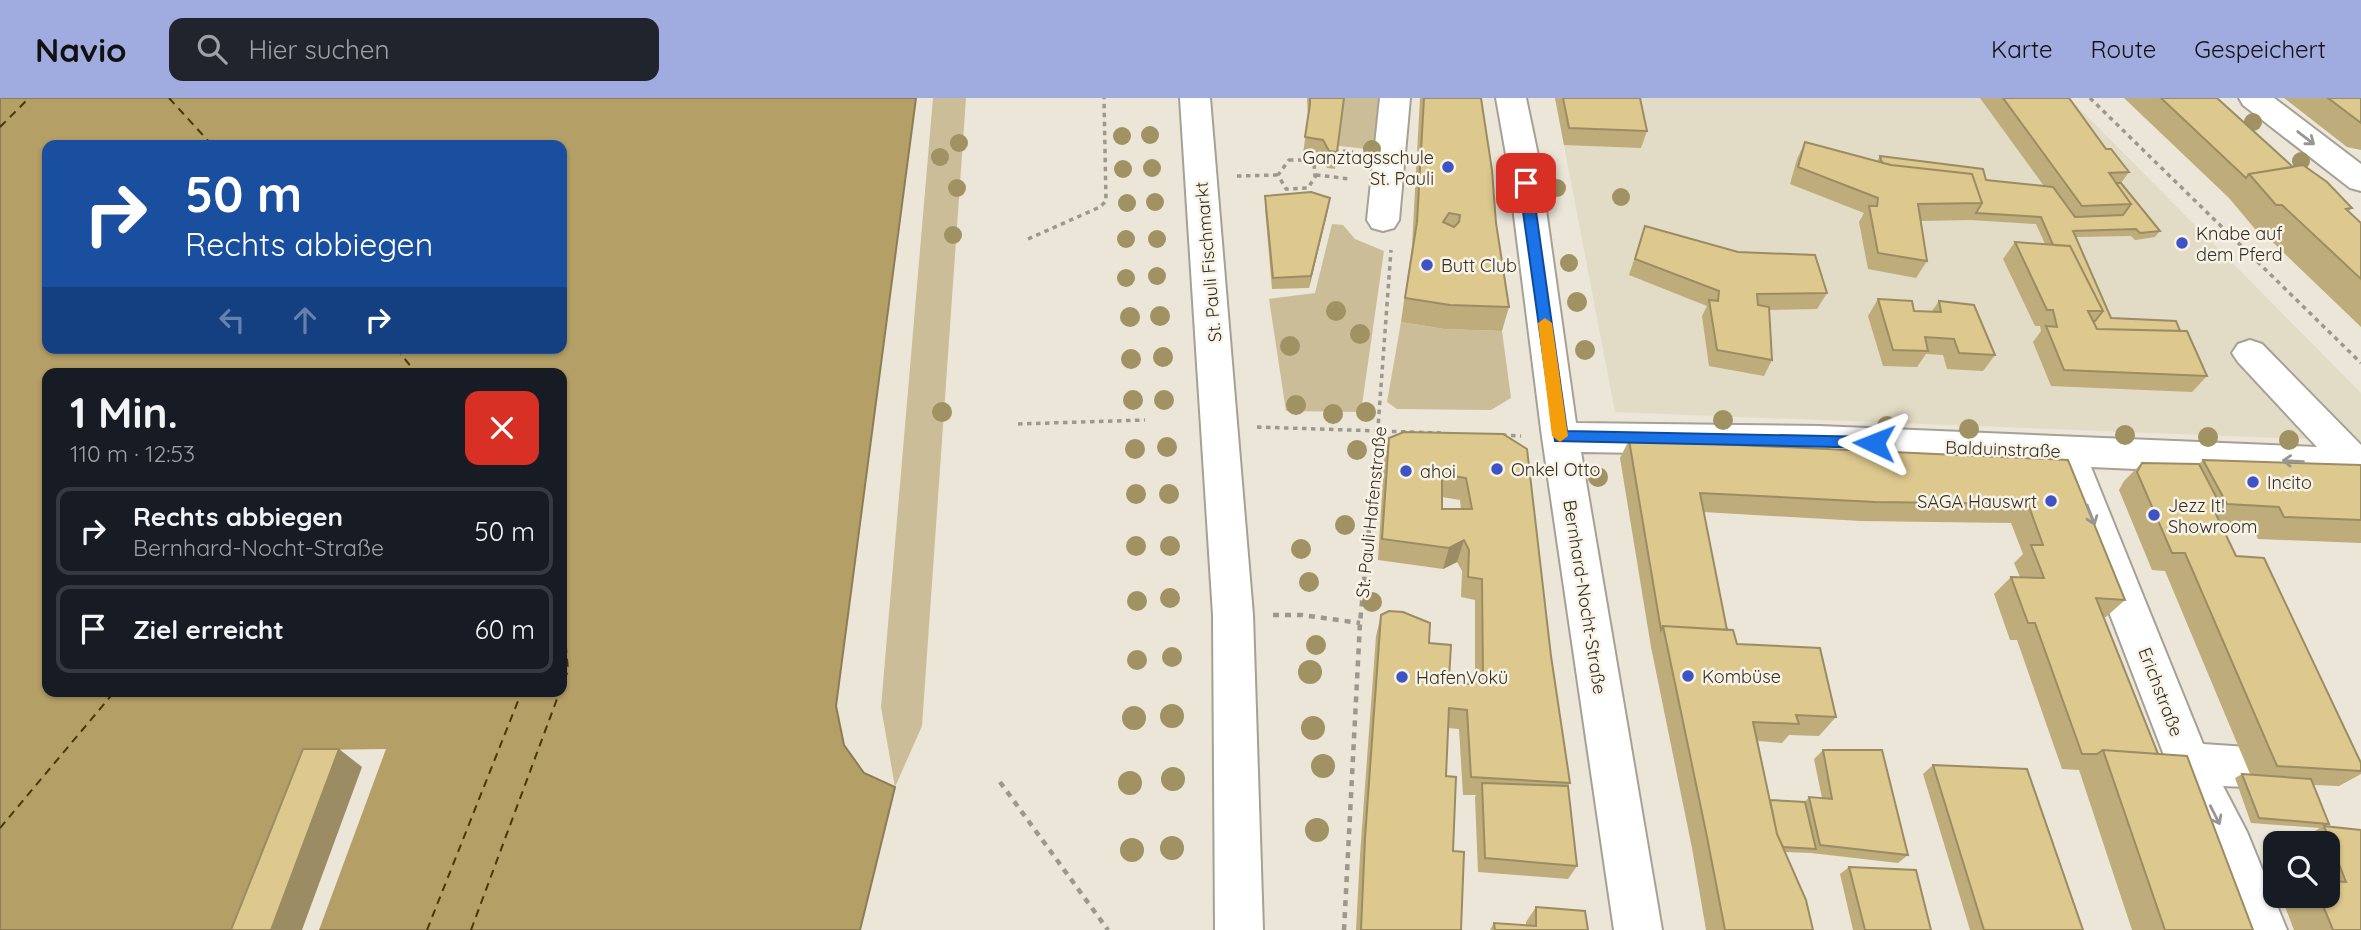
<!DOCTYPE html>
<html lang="de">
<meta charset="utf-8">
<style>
:root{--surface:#171b24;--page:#20242c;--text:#f1f3f6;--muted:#9ea1a6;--line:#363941;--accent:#a0abe0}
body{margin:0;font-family:Quicksand,sans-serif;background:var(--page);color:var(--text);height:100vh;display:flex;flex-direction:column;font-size:26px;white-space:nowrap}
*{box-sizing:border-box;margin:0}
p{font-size:23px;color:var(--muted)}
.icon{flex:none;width:38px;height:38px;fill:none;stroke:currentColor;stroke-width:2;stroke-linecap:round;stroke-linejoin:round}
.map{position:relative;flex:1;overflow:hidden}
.panel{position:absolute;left:42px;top:270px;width:525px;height:329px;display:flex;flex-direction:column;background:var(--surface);border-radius:14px;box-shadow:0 2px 5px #0004}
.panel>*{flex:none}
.guide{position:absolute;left:42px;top:42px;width:525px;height:214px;border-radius:14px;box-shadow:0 2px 5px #0004;background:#1a4fa0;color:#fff;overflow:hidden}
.tools{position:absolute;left:2263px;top:733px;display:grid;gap:14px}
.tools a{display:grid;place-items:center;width:77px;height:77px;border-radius:14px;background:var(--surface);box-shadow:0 2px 5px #0004;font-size:35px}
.pin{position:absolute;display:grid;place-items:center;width:60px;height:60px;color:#fff;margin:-30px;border-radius:14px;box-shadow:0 4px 10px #0006}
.me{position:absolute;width:77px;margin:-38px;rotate:272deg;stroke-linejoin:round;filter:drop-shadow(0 0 5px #0008)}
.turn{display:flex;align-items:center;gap:24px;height:147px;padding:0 28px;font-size:32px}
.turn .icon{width:91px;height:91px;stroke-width:2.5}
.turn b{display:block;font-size:49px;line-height:60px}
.lanes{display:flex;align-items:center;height:66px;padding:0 28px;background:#0003;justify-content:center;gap:35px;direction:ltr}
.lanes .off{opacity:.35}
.round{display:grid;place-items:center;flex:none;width:74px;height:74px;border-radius:14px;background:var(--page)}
.overview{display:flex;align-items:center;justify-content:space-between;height:119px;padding:0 28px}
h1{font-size:42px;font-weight:700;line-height:52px}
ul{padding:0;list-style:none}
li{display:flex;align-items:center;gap:21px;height:88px;margin:0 14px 10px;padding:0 14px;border:4px solid var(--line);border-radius:14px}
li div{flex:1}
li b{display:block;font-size:26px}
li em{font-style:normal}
header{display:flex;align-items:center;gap:42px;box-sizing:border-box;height:98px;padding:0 35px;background:var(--accent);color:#111}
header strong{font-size:33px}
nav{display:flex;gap:38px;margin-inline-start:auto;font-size:24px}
.search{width:490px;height:63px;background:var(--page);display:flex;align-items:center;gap:18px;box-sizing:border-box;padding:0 24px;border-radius:14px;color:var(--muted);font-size:26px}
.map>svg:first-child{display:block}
.built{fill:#e2dbc5}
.green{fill:#cbbd97}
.water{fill:#b49f66;stroke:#8c7d54;stroke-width:2;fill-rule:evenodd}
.pier{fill:#ebe6d8}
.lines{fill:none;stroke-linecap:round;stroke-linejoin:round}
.ferry{stroke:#473808;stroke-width:2;stroke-dasharray:8 6;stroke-linecap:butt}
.minor-casing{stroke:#a6a194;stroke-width:4}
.major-casing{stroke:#a6a194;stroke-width:4}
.path-far1{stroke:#9c988e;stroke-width:3.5;stroke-dasharray:4.5 4.5;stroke-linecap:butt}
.path{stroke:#9c988e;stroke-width:4.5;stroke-dasharray:6 6;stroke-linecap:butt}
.minor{fill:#fff;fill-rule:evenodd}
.major{fill:#fff;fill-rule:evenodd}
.tree{fill:#a09263}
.wall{fill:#beac7a;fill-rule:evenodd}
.shaded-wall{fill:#9b8c63}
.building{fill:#ddc88e;stroke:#9b8c63;stroke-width:2;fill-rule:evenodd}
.oneway{stroke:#989694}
.route{fill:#1a73e8;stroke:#114b97;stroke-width:2}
.slow{fill:#f59e0b}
.poi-dot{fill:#3e53c6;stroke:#f8f3e5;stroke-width:2.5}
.labels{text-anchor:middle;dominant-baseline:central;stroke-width:5;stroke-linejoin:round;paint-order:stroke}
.poi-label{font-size:18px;fill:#302e29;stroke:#f8f3e5;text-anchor:start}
.street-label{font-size:18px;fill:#302e29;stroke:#f8f3e5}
</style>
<header>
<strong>Navio</strong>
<div class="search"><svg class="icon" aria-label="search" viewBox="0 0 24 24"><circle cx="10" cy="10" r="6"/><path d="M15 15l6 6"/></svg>Hier suchen</div>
<nav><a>Karte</a><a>Route</a><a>Gespeichert</a></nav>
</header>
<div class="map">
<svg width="2361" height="832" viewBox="0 0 2361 832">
<rect width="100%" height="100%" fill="#ebe6d8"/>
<path class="built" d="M1555,0h514l292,295v48l-746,-29z"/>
<path class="green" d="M933,0h33l-44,628 -27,61 -14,-80z
M1328,0h54l-5,52 -38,-4v-2l-11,-5z
M1332,126l11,1 12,14 29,12 -23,161 -75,-1 -17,-112 46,-6z
M1401,224l43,7 58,2 9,67 -20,12 -94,-1 -10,-7z"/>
<path class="water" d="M0,0h916l-80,608 8,39 20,28 31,14 -35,143h-860zM47,47h515v203h-515zM47,275h515v318h-515z"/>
<path class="pier" d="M386,651l-67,181h-78l73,-180z"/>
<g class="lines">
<path class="ferry" d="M169,0l43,47
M0,29l29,-29
M396,250l20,25
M562,505l6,67 -6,17
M0,730l115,-137
M427,832l95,-239
M471,832l89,-239"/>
<g class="minor-casing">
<path id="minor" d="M1380,0h30l-11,122 -5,8 -11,3 -11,-3 -5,-8z
M1496,0h30l13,62 37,263 243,3 498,21 -79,-85 -6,-9 6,-9 12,-4 12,4 99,101v34l-270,-12 112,277 44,3 15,6 7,14 -7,14 -15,6 -24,-1 24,46 40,98h-48l-28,-75 -44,-92 -114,-297 -234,-10 -238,-4 81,478h-48l-72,-493 -35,-277z
M2239,0h35l87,66v27l-11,-3 -107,-83z"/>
</g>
<g class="major-casing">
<path id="major" d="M1180,0h30l43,517 10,315h-48l-2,-315z"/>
</g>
<path class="path-far1" d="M2090,0l271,265
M1334,52l19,2
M1289,62h18l7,3 1,14 -7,11 -22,1 -8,-14z
M1316,77l34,4
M1237,78l41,-1
M1028,141l72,-32 6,-6 -2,-103
M1018,326l127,-4
M1257,329l184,6
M1502,337l19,1
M1375,370l16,-218"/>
<path class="path" d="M1273,517h29l58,8
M1000,684l108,148
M1344,832l16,-307 15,-156"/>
<use href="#minor" class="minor"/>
<use href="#major" class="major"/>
</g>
<g class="tree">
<circle cx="2253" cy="24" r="9"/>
<circle cx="1150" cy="37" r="9"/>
<circle cx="1122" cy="38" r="9"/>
<circle cx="959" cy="45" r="9"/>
<circle cx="1372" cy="51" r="9"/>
<circle cx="940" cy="59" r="9"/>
<circle cx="2301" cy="63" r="9"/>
<circle cx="1152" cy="70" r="9"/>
<circle cx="1123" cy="71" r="9"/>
<circle cx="957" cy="90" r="9"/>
<circle cx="1557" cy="90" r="9"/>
<circle cx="1621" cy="99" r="9"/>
<circle cx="1155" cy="104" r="9"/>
<circle cx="1127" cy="105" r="9"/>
<circle cx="953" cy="137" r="9"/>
<circle cx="1126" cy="141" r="9"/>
<circle cx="1157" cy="141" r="9"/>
<circle cx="1569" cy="165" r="9"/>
<circle cx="1157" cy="178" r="9"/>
<circle cx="1126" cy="180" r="9"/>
<circle cx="1577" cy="204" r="10"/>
<circle cx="1336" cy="213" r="10"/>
<circle cx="1160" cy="218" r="10"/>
<circle cx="1130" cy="219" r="10"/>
<circle cx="1360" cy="236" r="10"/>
<circle cx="1290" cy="248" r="10"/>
<circle cx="1585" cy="252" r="10"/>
<circle cx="1163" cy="259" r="10"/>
<circle cx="1131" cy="261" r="10"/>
<circle cx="1133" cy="302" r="10"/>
<circle cx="1164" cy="302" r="10"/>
<circle cx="1296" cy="307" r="10"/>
<circle cx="942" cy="314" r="10"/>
<circle cx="1366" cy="314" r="10"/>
<circle cx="1333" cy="316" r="10"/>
<circle cx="1723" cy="322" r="10"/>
<circle cx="1887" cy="328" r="10"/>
<circle cx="1969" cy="331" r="10"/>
<circle cx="2125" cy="337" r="10"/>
<circle cx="2208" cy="339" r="10"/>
<circle cx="2289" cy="342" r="10"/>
<circle cx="1167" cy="349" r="10"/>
<circle cx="1135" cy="351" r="10"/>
<circle cx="1357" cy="352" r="10"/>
<circle cx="1598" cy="379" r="10"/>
<circle cx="1136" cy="396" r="10"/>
<circle cx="1169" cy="396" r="10"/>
<circle cx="1345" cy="427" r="10"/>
<circle cx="1136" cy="448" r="10"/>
<circle cx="1170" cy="448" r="10"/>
<circle cx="1301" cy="451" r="10"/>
<circle cx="1309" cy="484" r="10"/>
<circle cx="1170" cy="500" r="10"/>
<circle cx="1137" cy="503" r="10"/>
<circle cx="1372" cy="504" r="10"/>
<circle cx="1316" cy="547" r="10"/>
<circle cx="1172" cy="559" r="10"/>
<circle cx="1137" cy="562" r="10"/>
<circle cx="1310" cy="574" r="12"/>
<circle cx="1172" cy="618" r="12"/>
<circle cx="1134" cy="620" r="12"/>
<circle cx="1313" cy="630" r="12"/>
<circle cx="1323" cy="668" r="12"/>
<circle cx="1173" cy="681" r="12"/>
<circle cx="1130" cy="685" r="12"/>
<circle cx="1317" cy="732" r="12"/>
<circle cx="1172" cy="750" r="12"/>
<circle cx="1132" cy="752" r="12"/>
</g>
<path class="wall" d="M1307,0h37l-9,71 -8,-1 -5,-11 -19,-3 5,-37z
M1420,0h61l15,125 13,84 -7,24 -58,-2 -43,-7 11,-76z
M1555,0h85l7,33 -6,17 -77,-3z
M1980,0h89l37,51 23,23 -8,11 39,48 -5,6 -20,3 -4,-4 -55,1 35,81 69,13 27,45 -15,16 -141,-6 -18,-44 8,-11 -1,-5h-5l-32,-67 12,-17 30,2 -9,-20 -65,-4 -51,1 7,40 -11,17 -48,-9 -9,-47 5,-9 -74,-29 7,-25 8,-17 72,19 3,-5 106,24 58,6z
M2124,0h93l76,69 59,41 -4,3 13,12v104l-101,-97 -5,-1 -26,-31z
M2284,0h77v52l-14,-3z
M1265,98l63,14 -19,78 -37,1 -7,-81z
M1645,128l182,67 -10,16 -48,1 3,50 -8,16 -55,-10 -7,-50 5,-10 -78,-31z
M1878,201l36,12h18l7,-10 56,54 -12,16 -36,-2 -4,-14 -17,-1 -9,13 -34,-1 -15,-50z
M1503,336l48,222 19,127 -2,3 9,80 -9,13 -90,-7 -3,-75 1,-2h-13l-4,-66 -11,-1 -2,48 15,154h-105l4,-75 16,-219 5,-21 48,28 20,36 19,5 7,-3v-81l-14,-3 1,-26 -5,-9 -14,7 -65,-9 6,-99 5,-23zM1442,399l18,3 1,9h-19z
M1629,342l439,20 57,140 -19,17h-3l55,137 95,176h-121l-53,-160 -17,-1 -45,-129h-7l-16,-46 17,-17h9l-6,-14 9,-9 -12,-31 -150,-2 -158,-9 24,118 10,14 99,73 -17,19 -30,-1 -7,8 -24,-2 12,59 35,2 4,-5 13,1 -8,-39 9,-9 85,105 -10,8 -87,-10 -26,-1 28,78h-107l-14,-82 -41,-201 -31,-189z
M2203,362l158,5v78l-103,-4 -5,-10 -31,-2 14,29 125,207v11l-22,12 -26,-1 16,39 -4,2 36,4v100h-67l-13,-34h47v-52h-35l27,-16 -69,-5 -16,-45 7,-4h8l-85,-203 -13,-1 -33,-80 5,-9 18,-18 57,1z
M1933,667l150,165h-113l-47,-156z
M1849,769l82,63h-78l-13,-56z
M1536,809l52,23h-98l4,-7 32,2v-3z"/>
<path class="shaded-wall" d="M1330,100l-2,12 -19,78 2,-12z
M1464,442l-7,22 -14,7 6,-21z
M339,651l23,18 -60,163h-31z"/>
<path class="building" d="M1310,0h34l-7,54 -8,-1 -6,-11 -18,-3 5,-33z
M1424,0h57l11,72 4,53 13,84 -59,-2 -45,-7 12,-76zM1449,115l11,2 -1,7 -5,5 -11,-5z
M1563,0h77l7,33 -78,-3z
M2003,0h66l37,51h5l18,23 -20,1 22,31 -49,2z
M2161,0h56l76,69 -44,7 -3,4z
M2328,0h33v25z
M1805,44l86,23 81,9 10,29 -64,1 9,57 -49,-8 -9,-47h8l1,-8 -80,-31z
M1880,58l103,13 3,11 67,7 22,30 48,-2 8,-11 -15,-21h5l39,48 -20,2 -4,-4 -63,2 38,87 65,3 4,10 -83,-2 -4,-8h2l8,-10 -33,-65 -17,-1 -12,-28 -65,-4 6,-10 -10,-29 -81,-9 -9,-2z
M2303,67l24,17 25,26 -6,1 15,14v56l-79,-74h-6l-27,-31z
M1311,94l19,6 -19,78 -38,2 -8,-82z
M1645,128l93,26 77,3 12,38 -70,1 1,11 11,2 3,53 -55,-10 -8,-50 9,1 1,-10 -84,-32z
M2015,144l55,4 33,65h-15l9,18 90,2 20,45 -143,-6 -18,-44 11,1 -4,-17h-6z
M1878,201l34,2 2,10 27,1 -2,-11 35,4 21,50 -36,-2 -5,-14 -29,-2 3,14 -35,-1z
M1404,334l99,2 24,15 24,207 19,127 -99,-6 -4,-67 -18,-2 -3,68 10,1 -3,74 11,1 -3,78h-100l4,-92 16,-223 8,-4 14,1 27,11 -1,20 22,2 -2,34 19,5 15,-7 -1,-98 -14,-2 1,-27 -5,-10 -15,8 -67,-9 7,-101zM1442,376l24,4 6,31h-30z
M1629,342l439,20 57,140 -29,-2 62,156 -55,-4 -6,4h-15l-47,-131h-7l-17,-46 33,1 -13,-33h12l-15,-41 -153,-2 -175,-9 27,137 -64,-4 -2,4z
M2203,362l158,5v55l-77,-3 -5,-10 -52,-3z
M2142,365l57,1 23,44h-9l23,48 28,2 97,205v8l-84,-5 -92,-213h-13l-35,-81z
M1663,528l70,4 4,14 83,4 16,69 -40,-2 3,9 -46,-2 24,112 29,66 7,30h-88l-19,-98z
M303,651h36l-68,181h-40z
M1823,652h59l26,105 -88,-10 -11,-48 23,2z
M2103,652l84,6 66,174h-88z
M1933,667l94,4 56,161h-99z
M2242,676l69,5 18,45 -70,-6z
M1482,685l86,3 9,80 -92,-8z
M1770,702l35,2 11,47 -33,-2 -6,-13z
M2324,728l37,4v100h-28l-14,-34h9v-15l18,1z
M1849,769l67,3 15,60h-66z
M1536,809l49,4 3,19h-93l-1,-7 42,3z"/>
<defs><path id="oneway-shaft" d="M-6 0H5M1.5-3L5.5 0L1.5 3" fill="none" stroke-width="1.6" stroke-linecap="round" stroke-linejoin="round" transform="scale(1.75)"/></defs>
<g class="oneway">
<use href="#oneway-shaft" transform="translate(2306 40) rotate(38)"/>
<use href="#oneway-shaft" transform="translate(2293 363) rotate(-177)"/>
<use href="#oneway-shaft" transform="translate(2091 417) rotate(69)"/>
<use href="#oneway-shaft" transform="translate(2215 717) rotate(63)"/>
</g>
<path class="route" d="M1526,80l6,5 35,248 307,6 6,2 2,4 -2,5 -325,-7 -36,-258z"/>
<path class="slow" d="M1545,220l7,5 16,113 -8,6 -8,-6 -14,-113z"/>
<g class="poi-dot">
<circle cx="1448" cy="69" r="7"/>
<circle cx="2182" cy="145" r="7"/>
<circle cx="1427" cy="167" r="7"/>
<circle cx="1497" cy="371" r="7"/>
<circle cx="1406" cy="373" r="7"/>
<circle cx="2253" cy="384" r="7"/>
<circle cx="2051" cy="403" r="7"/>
<circle cx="2154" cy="417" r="7"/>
<circle cx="1688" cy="578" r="7"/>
<circle cx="1402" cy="579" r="7"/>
</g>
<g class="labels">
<g class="poi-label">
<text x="1434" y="59" text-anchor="end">Ganztagsschule<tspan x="1434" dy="21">St. Pauli</tspan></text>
<text x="2196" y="135">Knabe auf<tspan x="2196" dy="21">dem Pferd</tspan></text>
<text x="1441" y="167">Butt Club</text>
<text x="1511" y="371">Onkel Otto</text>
<text x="1420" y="373">ahoi</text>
<text x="2267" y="384">Incito</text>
<text x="2037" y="403" text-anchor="end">SAGA Hauswrt</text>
<text x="2168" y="407">Jezz It!<tspan x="2168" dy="21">Showroom</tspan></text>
<text x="1702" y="578">Kombüse</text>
<text x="1416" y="579">HafenVokü</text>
</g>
<g class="street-label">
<text transform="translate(1208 164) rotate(-95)">St. Pauli Fischmarkt</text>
<text transform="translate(2003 351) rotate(2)">Balduinstraße</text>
<text transform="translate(1371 414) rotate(-84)">St. Pauli Hafenstraße</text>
<text transform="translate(1585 499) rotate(81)">Bernhard-Nocht-Straße</text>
<text transform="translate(2161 594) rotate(69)">Erichstraße</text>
</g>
</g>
</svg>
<div class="tools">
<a><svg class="icon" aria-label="search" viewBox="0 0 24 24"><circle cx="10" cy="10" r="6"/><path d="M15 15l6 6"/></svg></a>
</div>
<div class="pin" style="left:1526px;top:85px;background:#d93025"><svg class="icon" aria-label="arrive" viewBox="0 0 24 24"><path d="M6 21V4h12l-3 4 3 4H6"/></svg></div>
<svg class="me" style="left:1874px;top:345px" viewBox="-20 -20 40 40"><path d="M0-17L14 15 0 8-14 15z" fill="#1a73e8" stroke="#fff" stroke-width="4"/></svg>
<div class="guide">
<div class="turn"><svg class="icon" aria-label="right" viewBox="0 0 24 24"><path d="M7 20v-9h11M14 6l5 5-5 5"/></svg><div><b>50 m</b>Rechts abbiegen</div></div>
<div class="lanes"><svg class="icon off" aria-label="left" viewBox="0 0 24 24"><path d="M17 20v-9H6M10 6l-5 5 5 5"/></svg><svg class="icon off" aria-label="ahead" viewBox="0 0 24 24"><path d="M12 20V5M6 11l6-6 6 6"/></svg><svg class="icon" aria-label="right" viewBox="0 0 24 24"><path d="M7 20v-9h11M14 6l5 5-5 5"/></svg></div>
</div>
<section class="panel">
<div class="overview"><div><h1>1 Min.</h1><p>110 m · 12:53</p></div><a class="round" style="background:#d93025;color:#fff"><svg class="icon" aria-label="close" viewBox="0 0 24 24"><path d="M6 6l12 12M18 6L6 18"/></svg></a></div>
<ul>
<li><svg class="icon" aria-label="right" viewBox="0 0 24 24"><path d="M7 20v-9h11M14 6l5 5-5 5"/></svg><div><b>Rechts abbiegen</b><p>Bernhard-Nocht-Straße</p></div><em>50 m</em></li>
<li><svg class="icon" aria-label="arrive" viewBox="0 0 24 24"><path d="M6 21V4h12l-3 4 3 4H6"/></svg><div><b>Ziel erreicht</b></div><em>60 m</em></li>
</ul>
</section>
</div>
